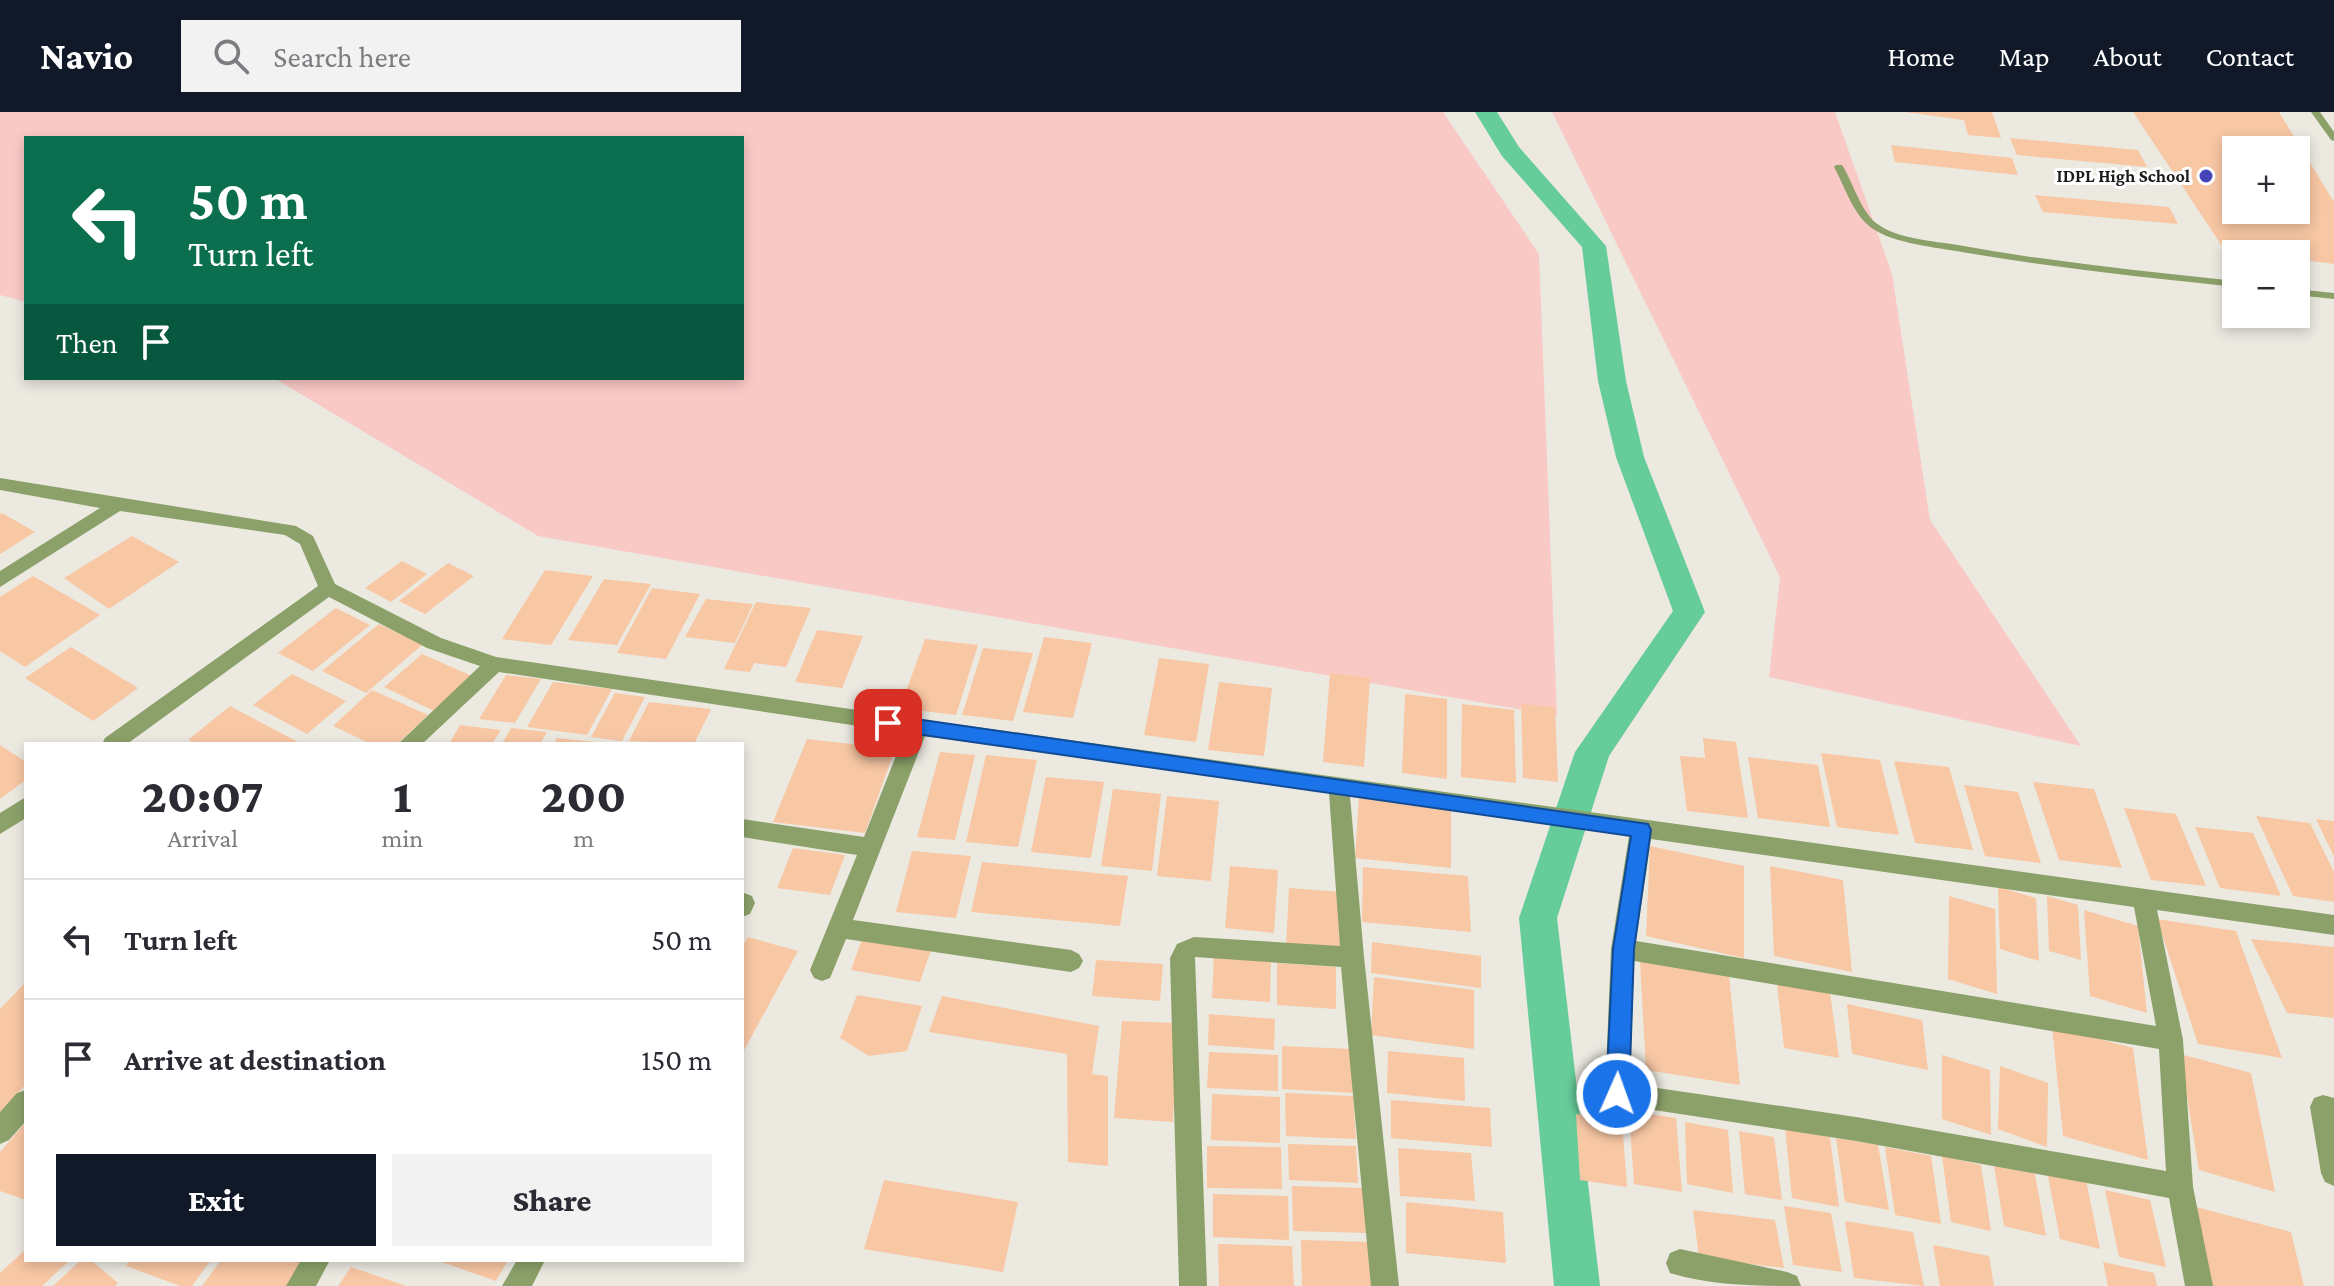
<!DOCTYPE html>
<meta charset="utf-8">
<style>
:root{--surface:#fff;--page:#f2f2f3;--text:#2b2b33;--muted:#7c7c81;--line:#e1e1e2;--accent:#111827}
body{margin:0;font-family:"Crimson Pro",serif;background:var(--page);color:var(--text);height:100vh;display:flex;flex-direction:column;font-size:30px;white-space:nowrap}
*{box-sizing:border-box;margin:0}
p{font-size:26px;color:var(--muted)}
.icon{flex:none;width:44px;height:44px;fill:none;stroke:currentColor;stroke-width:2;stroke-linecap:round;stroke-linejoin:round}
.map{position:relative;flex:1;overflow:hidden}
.sheet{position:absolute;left:24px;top:630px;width:720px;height:520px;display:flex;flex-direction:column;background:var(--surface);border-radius:0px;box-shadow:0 4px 12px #0003}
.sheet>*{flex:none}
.hud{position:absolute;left:24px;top:24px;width:720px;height:244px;border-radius:0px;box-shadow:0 4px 12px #0003;background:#0b6e4f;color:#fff;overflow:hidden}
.fabs{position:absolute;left:2222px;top:24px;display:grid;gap:16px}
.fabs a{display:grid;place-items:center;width:88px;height:88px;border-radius:0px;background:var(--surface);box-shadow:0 4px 12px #0003;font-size:40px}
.pin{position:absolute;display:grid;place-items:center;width:68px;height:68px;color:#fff;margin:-34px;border-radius:16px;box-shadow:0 4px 12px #0006}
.me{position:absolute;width:88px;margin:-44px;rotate:2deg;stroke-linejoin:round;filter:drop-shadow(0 0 6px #0008)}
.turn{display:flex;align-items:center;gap:28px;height:168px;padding:0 32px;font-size:36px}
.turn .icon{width:104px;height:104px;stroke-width:2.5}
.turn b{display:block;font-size:56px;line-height:68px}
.then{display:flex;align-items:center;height:76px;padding:0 32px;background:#0003;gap:16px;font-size:30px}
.eta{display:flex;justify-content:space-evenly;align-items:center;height:136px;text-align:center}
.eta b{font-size:48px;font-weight:800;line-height:56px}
.cta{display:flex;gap:16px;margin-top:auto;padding:16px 32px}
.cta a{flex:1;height:92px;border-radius:0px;background:var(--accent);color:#fff;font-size:32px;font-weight:800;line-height:92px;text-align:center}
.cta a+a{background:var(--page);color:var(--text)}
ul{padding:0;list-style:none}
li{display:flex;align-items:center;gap:24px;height:120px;padding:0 32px;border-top:2px solid var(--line)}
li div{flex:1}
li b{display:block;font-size:30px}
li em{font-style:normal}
header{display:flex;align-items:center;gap:48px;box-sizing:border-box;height:112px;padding:0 40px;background:var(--accent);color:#fff}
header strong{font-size:38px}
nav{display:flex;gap:44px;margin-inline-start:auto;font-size:28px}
.search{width:560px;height:72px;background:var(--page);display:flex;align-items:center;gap:20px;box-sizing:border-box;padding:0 28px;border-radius:0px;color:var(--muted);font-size:30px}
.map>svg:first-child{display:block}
.green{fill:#f9c9c6}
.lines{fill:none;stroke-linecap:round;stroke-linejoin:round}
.canal{fill:#66cc9a;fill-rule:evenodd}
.building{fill:#f8c7a4;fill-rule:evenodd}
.service{fill:#8ba169;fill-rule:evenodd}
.minor{fill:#8ba169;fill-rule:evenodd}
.route{fill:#1a73e8;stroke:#114b97;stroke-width:2}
.poi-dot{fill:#4744ba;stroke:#fff;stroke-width:3}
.labels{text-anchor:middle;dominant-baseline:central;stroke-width:6;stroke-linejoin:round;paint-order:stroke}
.far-poi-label{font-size:18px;font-weight:bold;fill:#1b1a18;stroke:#fff;text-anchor:end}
</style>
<header>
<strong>Navio</strong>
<div class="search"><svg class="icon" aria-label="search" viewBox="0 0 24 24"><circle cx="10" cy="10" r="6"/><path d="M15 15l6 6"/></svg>Search here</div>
<nav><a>Home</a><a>Map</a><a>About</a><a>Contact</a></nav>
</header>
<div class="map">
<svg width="2334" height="1174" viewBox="0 0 2334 1174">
<rect width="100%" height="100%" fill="#ece9e1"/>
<path class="green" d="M0,0h1443l96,142 18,462 -1019,-180 -264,-158h468v-240h-716v164l-26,-7z
M1552,0h283l57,162 38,246 151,226 -312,-69 11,-100z"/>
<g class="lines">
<path class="canal" d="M1475,0h22l22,35 87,99 20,135 18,76 61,155 -96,144 -52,162 43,368h-46l-35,-368 56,-166 98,-141 -57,-154 -18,-76 -16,-134 -80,-91z"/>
</g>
<path class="building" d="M1905,0h87l9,26 -33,-3 -4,-15z
M2133,0h146l55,90v62l-38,-5v-5h-35l-37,-5zM2236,38h60v60h-60z
M2010,26l128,12 9,17 -130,-12z
M1891,33l121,13 6,17 -123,-13z
M2035,83l134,12 9,17 -135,-12z
M2,401l33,19 -35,22v-40z
M132,424l47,26 -70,47 -45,-31z
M402,449l25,13 -36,28 -26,-14z
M448,451l26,13 -49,38 -26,-13z
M545,458l48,6 -42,69 -49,-6z
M33,464l67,39 -75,52 -25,-16v-54z
M604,467l47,5 -34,61 -49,-5z
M652,476l48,6 -34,65 -49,-6z
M706,487l47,5 -18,39 -50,-6z
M756,490l55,6 -25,59 -32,-4 -4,9 -26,-3z
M336,496l34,17 -57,46 -35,-18z
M379,512l43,21 -56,48 -44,-22z
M817,518l46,6 -21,52 -47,-6z
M1044,525l48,6 -19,75 -50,-6z
M925,527l53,6 -22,70 -56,-7z
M71,535l67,41 -45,33 -68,-43z
M983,536l50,5 -20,68 -51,-6z
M422,542l50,22 -38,35 -50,-24z
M1159,546l50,6 -13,78 -52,-7z
M1330,561l40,5 -6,89 -41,-5z
M292,562l54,27 -39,33 -54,-29z
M506,563l35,4 -26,44 -36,-4z
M553,570l59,7 -25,46 -60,-8z
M1219,570l53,6 -8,68 -56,-6z
M372,578l56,25 -31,29h-26l-38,-18z
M615,581l30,4 -23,44 -31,-4z
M1405,582l42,5v80l-45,-6z
M649,590l62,7 -17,35 -65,-3z
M1462,592l52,6 2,73 -55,-6z
M1521,592l34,3 3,75 -35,-4z
M230,594l68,36 -101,2 -9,-4z
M460,613l41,5 -9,14h-43z
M511,616l36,4 -7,12h-38z
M557,626l38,4 -1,2h-41z
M1703,626l33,4 12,76 -61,-7 -7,-55 25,2z
M807,627l88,10 -30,84 -92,-11z
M0,633l26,17v18l-26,19z
M940,640l35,3 -20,85 -38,-3z
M1821,641l59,7 19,75 -62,-8z
M986,643l51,5 -19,87 -52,-5z
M1748,645l70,8 12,62 -72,-9z
M1894,649l55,6 24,83 -58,-7z
M1046,665l58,5 -13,76 -60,-6z
M2033,670l61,7 28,79 -63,-8z
M1964,673l54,7 23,71 -56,-7z
M1113,677l48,5 -9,77 -51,-5z
M1167,684l52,5 -8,80 -54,-5z
M1359,684l92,11v61l-96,-10z
M2124,696l52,6 30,72 -55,-6z
M2256,704l54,7 24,49v30l-41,-6z
M2316,707l18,2v36z
M2195,715l58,6 28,63 -61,-8z
M1650,734l94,20v92l-98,-22z
M793,736l52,7 -15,40 -53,-7z
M912,739l59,5 -15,62 -60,-6z
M982,750l146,14 -8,50 -149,-14z
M1230,754l48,4 -4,63 -49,-5z
M1770,754l73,14 9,92 -78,-16z
M1363,755l105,9 3,56 -109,-10z
M1998,775l38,11 3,63 -39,-12z
M1289,776l53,4 -1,60 -55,-5z
M1949,784l46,13 2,85 -49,-15z
M2047,784l31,9 3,55 -32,-9z
M2084,798l54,16 9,87 -57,-17z
M2157,807l79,12 46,127 -84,-14z
M863,824l69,11 -12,35 -69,-12z
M748,825l50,14 -56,103v-107z
M2251,827l83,8v71l-47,-5z
M1372,830l109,14v32l-110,-15z
M1214,842l57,4 -1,44 -58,-4z
M1096,848l67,4 -3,37 -68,-5z
M1640,849l89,14 11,110 -94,-15z
M1277,851l59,4v42l-59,-4z
M1374,865l100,13v59l-103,-14z
M26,870v102l-26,28v-103z
M1777,872l53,8 9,66 -55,-10z
M857,883l65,11 -15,45 -38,5 -29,-18z
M942,884l157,30 -7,48 16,2v90l-40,-4 -1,-108 -138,-22z
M1847,892l75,16 6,50 -76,-16z
M1209,902l66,5 -1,31 -66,-5z
M1122,909l56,2 -5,99 -59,-4z
M2052,914l81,22 15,112 -85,-24z
M1282,934l70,3 1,44 -71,-4z
M1388,939l76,7 1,43 -78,-8z
M1209,940l69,3v36l-71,-3z
M2180,942l71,19 24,119 -76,-22z
M1942,943l48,15 1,65 -49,-16z
M2000,954l48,17 -1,64 -49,-18z
M1285,981l68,3 3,43 -70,-3z
M1212,982l68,3v46l-69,-3z
M1391,988l99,8 2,39 -101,-9z
M1629,999l47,7 6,74 -48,-8z
M1576,1002l46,6 5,67 -47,-7z
M26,1010v78l-26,-9v-39z
M1685,1010l43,8 5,63 -46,-9z
M1785,1016l45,9 9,70 -47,-9z
M1739,1019l35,6 8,63 -37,-6z
M1836,1026l42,7 11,65 -44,-8z
M1288,1032l68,2 2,37 -69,-3z
M1207,1034l74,1 1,42 -75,-1z
M1885,1035l46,9 10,68 -46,-9z
M1398,1036l73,5 4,48 -75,-5z
M1942,1044l39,9 10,66 -40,-9z
M1994,1054l41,8 11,62 -42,-10z
M2047,1059l39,9 14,69 -40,-10z
M884,1068l134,22 -15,70 -139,-23z
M1292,1074l72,2 3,45 -74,-2z
M2105,1078l45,10 16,67 -47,-10z
M1213,1082l75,2 1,44 -76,-3z
M1406,1090l97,10 3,51 -100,-10z
M1784,1094l47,7 11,59 -49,-7z
M2196,1095l95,25 13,54h-92z
M1693,1098l82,10 9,48 -85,-10z
M1845,1109l68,11 11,54 -70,-8z
M1301,1128l72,2 3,44h-74z
M1218,1132l74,2 2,40h-75z
M1933,1133l56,11 5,30h-54z
M26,1137v11h44l-28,26h-42v-13z
M81,1148h10l27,23 -3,3h-62z
M130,1148h81l-19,26h-12l-54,-20z
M221,1148h83l-17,26h-85z
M436,1148h72l-12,21z
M2103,1150l51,11 3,13h-49z
M351,1155l55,19h-68z"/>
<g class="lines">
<path class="service" d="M2311,0h9l14,20v9l-3,-1z
M1836,53h6c11,17 18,45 34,58 21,16 57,18 82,22 92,17 185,26 278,36v6c-94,-10 -188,-20 -280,-36 -24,-4 -70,-9 -88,-26 -16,-14 -24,-40 -34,-58z
M2296,177l38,4v6l-38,-4z"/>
<path class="minor" d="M0,366l296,48 17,10 22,48 106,54 55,19 422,62 1416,196v20l-177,-25 26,130 10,147 20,99h-28l-16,-88 -313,-57 -248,-38 -3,-9 6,-145 18,-113 -279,-40 14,161 35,329h-28l-30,-319 -146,-10 12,329h-28l-9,-328 7,-14 17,-7 146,9 -11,-153 -404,-57 -72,184 218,30 8,4 4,7 -4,7 -8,4 -225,-33 -16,39 -8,3 -8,-3 -4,-8 47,-115 -115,-18v-18l122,18 41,-104 -406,-61 -77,72h-24l82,-78 -53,-18 -98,-51 -202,147h-25l3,-6 213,-152 -18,-42 -15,-9 -165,-24 -120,76v-16l100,-63 -100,-18zM1651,727l483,68 22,119 -520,-85zM1634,849l525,88 7,122 -310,-54 -226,-33z
M26,685v21l-26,16v-21z
M744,781l8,3 3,7 -5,11 -8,3z
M26,978v31l-17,19 -9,4v-32l17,-19z
M2323,983l11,3v88l-9,-4 -4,-9 -11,-66 4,-9z
M1680,1137l107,23 10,4 4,10c-44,0 -89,0 -131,-13l-4,-10 4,-10z
M301,1148h29l-14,26h-30z
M517,1148h28l-13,26h-30z"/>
</g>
<path class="route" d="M888,603l760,109 3,6 -17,119 -5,145 -4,8 -8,3 -8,-3 -3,-8 7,-145 18,-113 -743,-106 -9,-7z"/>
<circle class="poi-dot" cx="2206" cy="64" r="8"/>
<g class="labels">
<g class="far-poi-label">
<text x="2190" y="64">IDPL High School</text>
</g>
</g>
</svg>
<div class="fabs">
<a>+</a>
<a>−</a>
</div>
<div class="pin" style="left:888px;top:611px;background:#d93025"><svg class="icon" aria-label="arrive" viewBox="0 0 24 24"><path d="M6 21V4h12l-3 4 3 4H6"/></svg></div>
<svg class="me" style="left:1617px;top:982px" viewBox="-20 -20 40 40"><circle r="17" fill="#1a73e8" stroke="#fff" stroke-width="3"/><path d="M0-11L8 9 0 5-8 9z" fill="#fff"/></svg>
<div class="hud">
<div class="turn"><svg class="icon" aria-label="left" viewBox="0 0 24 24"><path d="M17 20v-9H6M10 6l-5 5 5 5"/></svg><div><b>50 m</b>Turn left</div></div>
<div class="then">Then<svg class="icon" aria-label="arrive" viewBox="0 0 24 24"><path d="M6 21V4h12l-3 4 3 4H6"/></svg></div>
</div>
<section class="sheet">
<div class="eta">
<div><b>20:07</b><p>Arrival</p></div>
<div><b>1</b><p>min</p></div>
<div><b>200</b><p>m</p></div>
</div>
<ul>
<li><svg class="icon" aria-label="left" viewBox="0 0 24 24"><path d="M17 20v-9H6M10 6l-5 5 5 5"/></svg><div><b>Turn left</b></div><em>50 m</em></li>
<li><svg class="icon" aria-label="arrive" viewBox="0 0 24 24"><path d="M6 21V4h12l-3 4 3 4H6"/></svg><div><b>Arrive at destination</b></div><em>150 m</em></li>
</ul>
<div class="cta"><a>Exit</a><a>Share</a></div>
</section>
</div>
